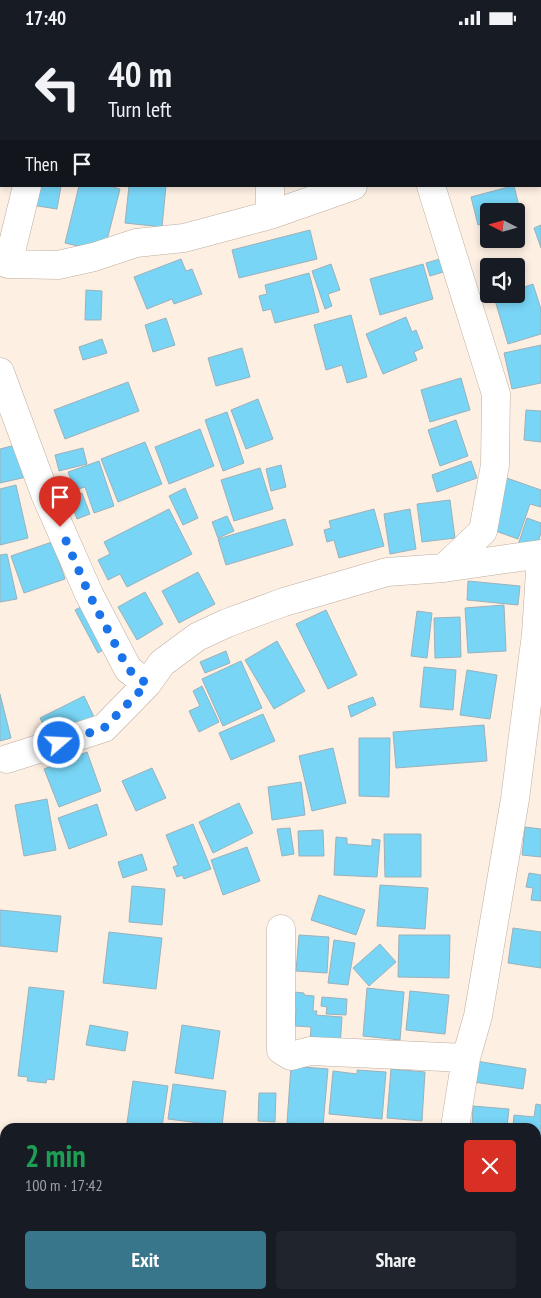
<!DOCTYPE html>
<meta charset="utf-8">
<style>
:root{--surface:#171b24;--page:#20242c;--text:#f1f3f6;--muted:#9ea1a6;--accent:#38768c}
body{margin:0;font-family:"PT Sans Narrow",sans-serif;background:var(--page);color:var(--text);height:100vh;display:flex;flex-direction:column;font-size:19px;white-space:nowrap}
*{box-sizing:border-box;margin:0}
p{font-size:16px;color:var(--muted)}
.icon{flex:none;width:28px;height:28px;fill:none;stroke:currentColor;stroke-width:2;stroke-linecap:round;stroke-linejoin:round}
.map{position:relative;flex:1;overflow:hidden}
.sheet{position:absolute;left:0px;top:1088px;width:541px;height:176px;display:flex;flex-direction:column;background:var(--surface);border-radius:15px 15px 0 0;box-shadow:0 2px 8px #0003}
.sheet>*{flex:none}
.hud{position:absolute;left:0px;top:0px;width:541px;height:152px;box-shadow:0 2px 8px #0003;background:#171b24;color:var(--text);overflow:hidden}
.needle{width:32px;rotate:276deg}
.buttons{position:absolute;left:480px;top:168px;display:grid;gap:10px}
.buttons a{display:grid;place-items:center;width:45px;height:45px;border-radius:5px;background:var(--surface);box-shadow:0 2px 8px #0003;font-size:25px}
.pin{position:absolute;display:grid;place-items:center;width:42px;height:42px;color:#fff;margin:-51px -21px;border-radius:50% 50% 50% 0;rotate:-45deg;box-shadow:0 0 5px #0007}
.pin .icon{rotate:45deg}
.me{position:absolute;width:55px;margin:-28px;rotate:71deg;stroke-linejoin:round;filter:drop-shadow(0 0 4px #0008)}
.turn{display:flex;align-items:center;gap:18px;height:105px;padding:0 25px;font-size:22px}
.turn .icon{width:65px;height:65px;stroke-width:2.5}
.turn b{display:block;font-size:35px;line-height:42px}
.then{display:flex;align-items:center;height:48px;padding:0 25px;background:#0003;gap:10px;font-size:19px}
.round{display:grid;place-items:center;flex:none;width:52px;height:52px;border-radius:5px;background:var(--page)}
.summary{display:flex;align-items:center;justify-content:space-between;height:85px;padding:0 25px}
h1{font-size:30px;font-weight:800;line-height:38px;color:#1e9e55}
.cta{display:flex;gap:10px;margin-top:auto;padding:10px 25px}
.cta a{flex:1;height:58px;border-radius:5px;background:var(--accent);color:#fff;font-size:20px;font-weight:800;line-height:58px;text-align:center}
.cta a+a{background:var(--page);color:var(--text)}
.status{display:flex;justify-content:space-between;align-items:center;height:35px;padding:0 25px;background:var(--surface);direction:ltr}
.status svg{height:14px;fill:currentColor}
.map>svg:first-child{display:block}
.building{fill:#78d5f6;stroke:#9bb1ba}
.lines{fill:none;stroke-linecap:round;stroke-linejoin:round}
.minor-casing{stroke:#beae9f;stroke-width:29}
.minor{stroke:#fff;stroke-width:28}
.route{stroke:#1a73e8;stroke-width:9;stroke-dasharray:0 16.2}
</style>
<div class="status"><b>17:40</b><svg viewBox="0 0 49 12"><path d="M0 12V9h3v3zM5 12V6h3v6zM10 12V3h3v9zM15 12V0h3v12zM26 1h20v11H26zM47 4h2v5h-2z"/></svg></div>
<div class="map">
<svg width="541" height="1263" viewBox="0 0 541 1263">
<rect width="100%" height="100%" fill="#fdefe2"/>
<path class="building" d="M426,0h103l-104,1z
M0,20l1,1v50h-1z
M34,151h27l-4,23 -26,-4z
M79,151h30l11,3 -16,63 -39,-9z
M129,151h37l-4,41 -37,-4z
M512,151h2l7,28 -5,1v-4h-27v11l-11,3 -7,-28z
M541,190v23l-7,-20z
M310,195l7,29 -78,19 -7,-28z
M447,222l3,13 -20,6 -4,-13z
M181,224l5,12 6,-2 10,25 -28,10 -2,-5 -25,10 -13,-32z
M331,229l9,26 -12,4 4,12 -7,3 -13,-38z
M423,229l10,35 -53,16 -10,-36z
M309,238l10,39 -44,11 -4,-14 -8,2 -4,-15 8,-2 -2,-9z
M533,249l8,25v25l-33,10 -14,-47 9,-3h13v-4z
M86,255l16,1 -1,29h-16z
M351,280l16,62 -20,6 -5,-18 -16,5 -12,-45z
M406,282l6,15 4,-2 7,18 -9,4 3,8 -34,14 -17,-40z
M166,283l9,27 -22,7 -8,-27z
M102,304l5,14 -24,7 -4,-13z
M541,310v38l-29,6 -8,-36z
M242,313l8,29 -34,9 -8,-28z
M461,343l9,32 -40,12 -9,-32z
M128,347l11,29 -74,28 -11,-29z
M258,364l15,40 -27,10 -15,-39z
M526,375l15,1v31l-17,-2z
M227,377l17,51 -21,8 -18,-51z
M456,385l12,36 -28,10 -12,-36z
M200,394l14,37 -45,18 -14,-37z
M145,407l17,42 -44,18 -17,-43z
M23,408l8,33 -31,7v-34z
M83,413l4,16 -28,7 -4,-16z
M99,426l15,45 -20,7 -9,-26 -10,3 -7,-18z
M471,426l6,17 -40,14 -5,-17z
M281,430l5,22 -15,4 -5,-22z
M260,433l13,41 -39,12 -13,-41z
M504,442l37,13v17l-11,-3 -12,35 -31,-11z
M16,450l12,53 -28,7v-56z
M185,453l13,30 -15,7 -14,-29z
M82,458l8,21 -13,5 -8,-21z
M450,465l5,38 -33,4 -5,-38z
M169,474l23,45 -65,33 -7,-13 -12,6 -10,-20 12,-6 -6,-12z
M374,474l10,37 -45,12 -5,-18 -7,2 -3,-12 7,-2 -2,-7z
M410,474l6,40 -26,5 -6,-40z
M227,481l7,15 -16,7 -6,-16z
M527,483l14,5v10l-6,18 -17,-6z
M285,484l8,26 -67,20 -8,-26z
M52,507l13,37 -41,14 -13,-37z
M7,519l10,45 -17,3v-47z
M198,537l17,32 -36,19 -17,-32z
M468,546l52,5 -2,19 -51,-5z
M145,557l18,32 -26,16 -19,-33z
M89,568l23,42 -14,8 -23,-43z
M504,570l2,46 -38,2 -3,-45z
M326,575l31,65 -29,14 -32,-65z
M417,576l15,2 -5,45 -16,-2z
M460,582l1,40 -26,1 -1,-40z
M277,606l28,50 -31,18 -29,-49z
M226,616l4,12 -25,10 -5,-11z
M241,626l21,47 -39,18 -21,-47z
M424,632l32,3 -3,40 -33,-3z
M467,635l30,5 -7,44 -30,-4z
M202,651l17,36 -20,10 -10,-21 11,-5 -7,-15z
M0,659l11,44 -11,3z
M84,661l11,23 -44,21 -11,-22z
M373,662l3,8 -25,12 -3,-11z
M263,679l12,27 -44,19 -12,-27z
M484,690l3,36 -91,7 -3,-36z
M359,703h31l-1,59 -30,-1z
M333,713l13,55 -34,8 -13,-55z
M87,717l14,39 -42,16 -15,-38z
M152,733l14,30 -30,13 -14,-30z
M301,747l4,33 -33,5 -4,-33z
M47,764l9,51 -32,6 -9,-51z
M239,768l14,30 -40,20 -14,-31z
M97,769l10,31 -38,14 -11,-31z
M193,789l18,45 -27,10 -2,-4 -5,2 -4,-10 5,-2 -12,-30z
M525,792l16,2v28l-19,-2z
M290,793l4,26 -12,2 -5,-27z
M323,795l1,26h-25l-1,-25z
M384,799h37v43h-36z
M336,802l11,1v6l25,2v-7l8,1 -3,37 -43,-2z
M247,812l13,34 -37,14 -12,-35z
M142,819l5,16 -24,8 -5,-16z
M529,838l12,2v26l-10,-1 2,-12 -7,-1z
M380,850l48,3 -3,41 -48,-3z
M132,851l33,3 -3,36 -33,-3z
M319,860l46,15 -9,25 -45,-15z
M0,875l61,6 -4,36 -57,-6z
M513,893l28,4v36l-33,-5z
M109,897l53,6 -6,51 -53,-6z
M299,900l30,2 -2,36 -31,-2z
M399,900h51l-1,43 -51,-1z
M334,905l21,3 -7,42 -20,-2z
M380,909l16,18 -27,24 -16,-18z
M29,952l35,4 -10,89 -7,-1 -1,4 -19,-2 1,-4 -10,-1z
M367,953l37,4 -4,48 -37,-4z
M410,956l39,4 -4,39 -39,-4z
M294,957l10,1v2l10,1 -1,15h4l-1,4 26,2 -2,30 -30,-3 1,-17 -16,-1 1,-18h-3z
M322,962l25,2 -1,16 -20,-1 1,-7 -6,-1z
M90,990l38,7 -3,19 -39,-6z
M182,990l38,6 -7,48 -38,-6z
M476,1026l50,8 -3,20 -50,-7z
M291,1031l37,3 -5,57 -36,-3z
M391,1034l34,3 -3,49 -35,-3z
M357,1035l29,2 -4,47 -53,-5 4,-43 24,3z
M133,1046l35,5 -6,41 -35,-4z
M173,1049l53,7 -4,35 -54,-7z
M259,1058h17l-1,29 -17,-1z
M536,1069l5,1v53h-5v-31h-23l1,-12 20,2z
M473,1071l36,3 -2,18h-35z
M379,1089l41,3h-41z
M536,1131h5v37h-5z
M0,1153l5,4v38l-5,-4z
M202,1259h19l-1,4h-19z
M277,1259h36l-1,4h-36z"/>
<g class="lines">
<g class="minor-casing">
<path id="minor" d="M67,1v-1
M290,1l1,-1
M540,57l1,-4
M431,151l65,208 -1,71 -12,66 -39,37
M270,180v-29
M8,229l50,1 36,-8 42,-14 48,-5 86,-23 83,-29
M8,229l19,-78
M0,337l45,122 44,100 39,75 19,15
M7,724l97,-31 43,-44 15,-21 35,-26 30,-14 57,-21 103,-30 57,-4 97,-14
M281,894v121l10,6 19,-5 156,7
M455,1092l11,-69 12,-42 37,-217 21,-165 5,-78
M455,1259v4
M28,1263l2,-4
M266,1263l2,-4"/>
</g>
<use href="#minor" class="minor"/>
</g>
<g class="lines">
<path class="route" d="M59,708l45,-15 43,-44 -19,-15 -39,-75 -29,-67"/>
</g>
</svg>
<div class="buttons">
<a><svg class="needle" viewBox="-14 -14 28 28"><path d="M0-13l5 13h-10z" fill="#e53935"/><path d="M0 13l5-13h-10z" fill="#9ea1a6"/></svg></a>
<a><svg class="icon" aria-label="sound" viewBox="0 0 24 24"><path d="M4 9h4l5-4v14l-5-4H4zM17 9q2 3 0 6"/></svg></a>
</div>
<div class="pin" style="left:60px;top:492px;background:#d93025"><svg class="icon" aria-label="arrive" viewBox="0 0 24 24"><path d="M6 21V4h12l-3 4 3 4H6"/></svg></div>
<svg class="me" style="left:59px;top:708px" viewBox="-20 -20 40 40"><circle r="17" fill="#1a73e8" stroke="#fff" stroke-width="3"/><path d="M0-11L8 9 0 5-8 9z" fill="#fff"/></svg>
<div class="hud">
<div class="turn"><svg class="icon" aria-label="left" viewBox="0 0 24 24"><path d="M17 20v-9H6M10 6l-5 5 5 5"/></svg><div><b>40 m</b>Turn left</div></div>
<div class="then">Then<svg class="icon" aria-label="arrive" viewBox="0 0 24 24"><path d="M6 21V4h12l-3 4 3 4H6"/></svg></div>
</div>
<section class="sheet">
<div class="summary"><div><h1>2 min</h1><p>100 m · 17:42</p></div><a class="round" style="background:#d93025;color:#fff"><svg class="icon" aria-label="close" viewBox="0 0 24 24"><path d="M6 6l12 12M18 6L6 18"/></svg></a></div>
<div class="cta"><a>Exit</a><a>Share</a></div>
</section>
</div>
